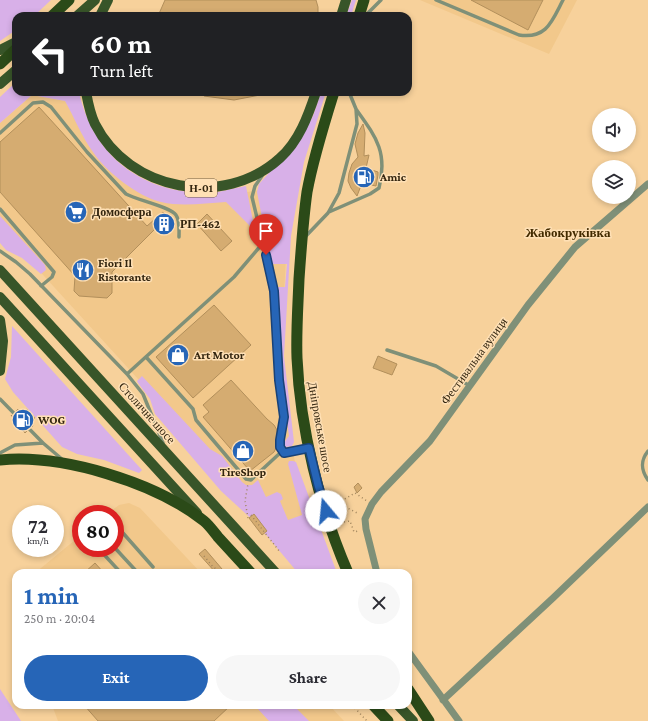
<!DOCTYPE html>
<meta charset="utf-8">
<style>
:root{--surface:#fff;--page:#f7f7f7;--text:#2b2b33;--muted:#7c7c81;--accent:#2665b7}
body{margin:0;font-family:"Crimson Pro",serif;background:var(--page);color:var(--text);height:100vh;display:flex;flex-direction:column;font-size:15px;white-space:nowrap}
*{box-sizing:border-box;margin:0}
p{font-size:13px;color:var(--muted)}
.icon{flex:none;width:22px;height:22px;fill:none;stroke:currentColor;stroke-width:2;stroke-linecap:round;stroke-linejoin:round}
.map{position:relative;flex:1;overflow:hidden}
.side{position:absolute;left:12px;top:569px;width:400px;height:140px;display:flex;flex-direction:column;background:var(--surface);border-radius:12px;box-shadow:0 2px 6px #0003}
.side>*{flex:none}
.hud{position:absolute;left:12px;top:12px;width:400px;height:84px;border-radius:12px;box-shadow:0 2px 6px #0003;background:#202124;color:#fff;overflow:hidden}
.controls{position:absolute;left:592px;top:108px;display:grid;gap:8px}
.controls a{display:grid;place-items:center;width:44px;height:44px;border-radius:50%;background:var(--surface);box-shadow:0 2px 6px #0003;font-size:20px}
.speed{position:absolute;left:12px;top:505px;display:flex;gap:8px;font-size:20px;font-weight:700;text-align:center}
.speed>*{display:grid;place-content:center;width:52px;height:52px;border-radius:50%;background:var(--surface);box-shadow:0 2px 6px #0003;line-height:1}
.speed small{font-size:10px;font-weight:400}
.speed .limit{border:6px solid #d22;background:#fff;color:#111}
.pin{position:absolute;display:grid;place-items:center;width:34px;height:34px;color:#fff;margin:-41px -17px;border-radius:50% 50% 50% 0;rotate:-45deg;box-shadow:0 0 4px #0007}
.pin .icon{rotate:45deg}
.me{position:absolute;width:44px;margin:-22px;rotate:343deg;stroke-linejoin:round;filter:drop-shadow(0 0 3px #0008)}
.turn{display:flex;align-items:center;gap:14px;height:84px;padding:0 12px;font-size:18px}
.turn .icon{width:52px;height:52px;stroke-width:2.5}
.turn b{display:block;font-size:28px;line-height:34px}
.round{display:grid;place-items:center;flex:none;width:42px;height:42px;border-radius:21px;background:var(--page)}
.head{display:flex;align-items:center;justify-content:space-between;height:68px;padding:0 12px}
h1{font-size:24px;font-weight:700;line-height:30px;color:var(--accent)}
.cta{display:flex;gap:8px;margin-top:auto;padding:8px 12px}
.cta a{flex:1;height:46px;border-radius:24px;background:var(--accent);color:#fff;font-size:16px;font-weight:700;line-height:46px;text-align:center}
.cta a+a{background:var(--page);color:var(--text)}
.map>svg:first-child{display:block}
.built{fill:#f2c88b}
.green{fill:#d8b0e8}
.building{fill:#d5ac71;stroke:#b28f5b}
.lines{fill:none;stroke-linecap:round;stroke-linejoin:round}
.path{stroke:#a0855d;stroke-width:1.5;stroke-dasharray:1 3;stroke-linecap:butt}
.service{stroke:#7f9078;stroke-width:3.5}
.minor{stroke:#7f9078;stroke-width:7}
.primary{stroke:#385529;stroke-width:10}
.trunk{stroke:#2b4a18;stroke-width:11}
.route-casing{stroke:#194277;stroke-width:10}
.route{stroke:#2665b7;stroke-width:7}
.labels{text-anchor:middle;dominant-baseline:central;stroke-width:3;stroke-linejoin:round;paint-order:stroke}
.shield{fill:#ffe0b5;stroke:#705d41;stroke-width:1}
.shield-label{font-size:11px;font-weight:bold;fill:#33250f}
.poi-label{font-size:12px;font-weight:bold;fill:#33250f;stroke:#ffe0b5;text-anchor:start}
.street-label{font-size:12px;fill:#33250f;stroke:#ffe0b5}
.neighbourhood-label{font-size:13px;font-weight:bold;fill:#432b00;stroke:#ffe0b5}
</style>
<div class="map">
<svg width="648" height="721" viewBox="0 0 648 721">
<rect width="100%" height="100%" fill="#f7d19b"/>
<path class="built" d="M420,0h157l-28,54z
M32,95l33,6 37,55 35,31 58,12 95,-13 -7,127v49l8,78 14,78 -34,18 -60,-77 -188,-206 -23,-29v-101z
M129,503l11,5 61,65h-166l46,-38v13h34v-34h-8l12,-9z
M52,705h277l15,16h-286z"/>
<path class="green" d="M0,0h51l-17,16h-18v14l-16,11z
M352,0h4l-5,16h-5z
M16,82v10h63c14,64 63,101 128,101 13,0 26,-5 39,-7l8,40 -2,2 -26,-26c-21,1 -44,5 -65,0 -22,-5 -55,-30 -68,-50 -11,-15 -19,-35 -28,-51l-33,-6 -32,28v-26z
M321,92h5l-22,70 -13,74 -7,120 10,86 -2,4 -6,1 -3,-3 6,-8 -10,-76 -1,-73h7l2,-23h-16l-14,-72 2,-8 43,-48 11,-20z
M0,216l45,49 1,5 -5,4 -19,-16 -16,-8 -6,-7z
M12,326l130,144 -3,3 -35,-13 -27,-6 -15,-7 -49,-55 -8,-13 6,-22z
M142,376l68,73 12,7 20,26 4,3h6l6,-5 8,17 11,-5 4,2 2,5 -3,2 8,19 14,-5 -14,-51 1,-3h4l3,1 41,111h-39l-41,-49 -36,-33 -66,-77 -5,-15 -12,-16 -1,-2z
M0,689l21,32h-21z
M262,705h31l16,16h-40l-11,-12z"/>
<path class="building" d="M165,0h151l2,7v9h-160z
M471,0h72l-15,30z
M205,92h55v3l-26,5 -30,-4z
M39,107l108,119 16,-14 12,14 -10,9 -8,-8 -45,45v21l-5,5 -28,-2 -5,-5 1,-15 -75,-84v-50z
M363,124l2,9 -1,23 5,-1 -3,13 12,4v3l-2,11 -14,-3 -5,13 -6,-8 -3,-7 1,-8 3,-9 6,-7 -3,-13 3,-11z
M207,214l25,27 -11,10 -24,-27z
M214,305l37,40 -58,53 -37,-41z
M378,356l19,8 -5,11 -19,-7z
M231,380l36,39 7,6 3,5v16l-3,6 -24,19 -47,-54 6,-5 -6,-7z
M18,409l4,4 5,-4 8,9 -5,4 3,4 -1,1 -16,-16z
M11,415l16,16 -2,2z
M358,483l4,5 -5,5 -3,-6z
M254,514l13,17 -5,4 -13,-17z
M205,549l17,20 -5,4h-1l-17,-19z
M95,563l9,10h-20z
M84,705h147l-17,16h-116z"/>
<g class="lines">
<path class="path" d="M338,503l17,-10 12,8
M338,503l21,11
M251,515l29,37
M248,518l-3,-17 3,-17
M344,522l6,-1 4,11 4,-1
M204,556l9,11 8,5
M352,705l15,16"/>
<path class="service" d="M436,0l83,35c28,4 33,-14 44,-35
M365,16l16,-16
M0,133l33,-30 10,-1 8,5 36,45 39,42c11,6 45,13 50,21 4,6 3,15 3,22
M0,209l54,63 -2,5 -11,9
M329,212l41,-18 9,-6c9,-36 -3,-51 -23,-79
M305,237l23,-24 11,-20 18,-69 -1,-15 -7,-17
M263,243l11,48 5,89 5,37 -4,23v7l4,6
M0,251l16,11 14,12 97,100 16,20 20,49
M387,350l49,16 34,20
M146,357l47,52 3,11 50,59 5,1 28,-26 28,-6
M127,374l107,-97 29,-34 -11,-46 3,-11 7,-10
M0,399l43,44 20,17
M648,451c-8,10 -7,19 0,29
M0,453l15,-8 28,-2
M115,524l38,43
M98,548l23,25
M115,548l23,25"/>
<path class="minor" d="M377,573l-11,-44 -1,-10 7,-15 9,-12 49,-51 98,-136 47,-58 73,-63
M408,651l51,70
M443,700l110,-102 95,-91"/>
<path class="primary" d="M77,16l18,-16
M100,16l8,-16
M341,16l5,-16
M0,50l16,-8
M0,84l16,-14
M86,92c2,11 4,22 9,32 34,67 129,85 185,34 19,-17 28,-42 36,-66
M0,270l276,303
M0,297l197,216
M0,320l3,21 -3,30
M398,705l15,16"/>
<path class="trunk" d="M52,16l17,-16
M359,16l5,-16
M0,64l16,-15
M334,92c-10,32 -21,67 -27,100 -4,29 -6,58 -8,87 -1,27 -3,53 -2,79 3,71 23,150 51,215
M0,460c62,-6 155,22 204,61 5,4 10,11 14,16 11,12 22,24 33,36
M408,689l21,32
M373,705l15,16"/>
</g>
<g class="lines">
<g class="route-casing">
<path id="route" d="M266,255l8,36 5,89 5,37 -4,23v7l4,6 25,-5 9,37 8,26"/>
</g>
<use href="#route" class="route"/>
</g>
<defs>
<g id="fuel-disc" transform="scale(1.15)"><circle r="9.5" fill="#2665b7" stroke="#ffe0b5"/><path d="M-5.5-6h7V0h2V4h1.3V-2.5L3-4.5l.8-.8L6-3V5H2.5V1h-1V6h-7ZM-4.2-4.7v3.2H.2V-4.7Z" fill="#fff"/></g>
<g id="supermarket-disc" transform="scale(1.15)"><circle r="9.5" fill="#2665b7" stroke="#ffe0b5"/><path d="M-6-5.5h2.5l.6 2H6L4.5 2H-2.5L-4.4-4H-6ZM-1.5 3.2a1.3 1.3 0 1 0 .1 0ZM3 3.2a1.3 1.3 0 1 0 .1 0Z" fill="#fff"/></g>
<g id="building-disc" transform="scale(1.15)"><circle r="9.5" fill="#2665b7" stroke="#ffe0b5"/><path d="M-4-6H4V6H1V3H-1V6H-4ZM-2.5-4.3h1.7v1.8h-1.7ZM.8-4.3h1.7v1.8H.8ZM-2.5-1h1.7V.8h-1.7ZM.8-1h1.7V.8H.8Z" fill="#fff"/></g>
<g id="restaurant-disc" transform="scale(1.15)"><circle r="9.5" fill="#2665b7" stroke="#ffe0b5"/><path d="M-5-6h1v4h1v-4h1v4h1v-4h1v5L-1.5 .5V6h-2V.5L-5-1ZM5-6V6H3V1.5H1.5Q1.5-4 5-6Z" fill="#fff"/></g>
<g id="shop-disc" transform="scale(1.15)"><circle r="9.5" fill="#2665b7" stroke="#ffe0b5"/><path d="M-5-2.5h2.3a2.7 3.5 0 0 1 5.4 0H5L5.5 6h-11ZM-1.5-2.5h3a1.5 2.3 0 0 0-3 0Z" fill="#fff"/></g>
</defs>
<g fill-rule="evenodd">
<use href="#fuel-disc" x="364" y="177"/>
<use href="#supermarket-disc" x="76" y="212"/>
<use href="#building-disc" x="164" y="224"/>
<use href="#restaurant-disc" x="83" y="270"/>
<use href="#shop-disc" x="178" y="355"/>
<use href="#fuel-disc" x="23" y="420"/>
<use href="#shop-disc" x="243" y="451"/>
</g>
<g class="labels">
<rect class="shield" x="185" y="179" width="32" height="18" rx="3"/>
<g class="shield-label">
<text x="201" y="188">Н-01</text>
</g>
<g class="poi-label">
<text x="380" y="177">Amic</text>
<text x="92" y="212">Домосфера</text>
<text x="180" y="224">РП-462</text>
<text x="98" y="263">Fiori Il<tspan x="98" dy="14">Ristorante</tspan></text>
<text x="194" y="355">Art Motor</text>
<text x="38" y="420">WOG</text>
<text x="243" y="472" text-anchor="middle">TireShop</text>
</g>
<g class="street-label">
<text transform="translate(474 361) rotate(-54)">Фестивальна вулиця</text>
<text transform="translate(147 413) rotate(48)">Столичне шосе</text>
<text transform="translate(320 427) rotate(80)">Дніпровське шосе</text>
</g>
<g class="neighbourhood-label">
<text x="568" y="232">Жабокруківка</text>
</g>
</g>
</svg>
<div class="controls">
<a><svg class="icon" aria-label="sound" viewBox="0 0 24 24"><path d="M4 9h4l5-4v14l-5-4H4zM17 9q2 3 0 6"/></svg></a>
<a><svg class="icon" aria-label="layers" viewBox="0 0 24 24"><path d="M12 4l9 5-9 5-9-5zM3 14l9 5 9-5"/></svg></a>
</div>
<div class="speed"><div>72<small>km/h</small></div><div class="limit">80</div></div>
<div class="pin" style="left:266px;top:255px;background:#d93025"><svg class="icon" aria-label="arrive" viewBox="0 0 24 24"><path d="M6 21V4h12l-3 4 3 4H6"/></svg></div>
<svg class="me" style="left:326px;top:511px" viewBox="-20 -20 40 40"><circle r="19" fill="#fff"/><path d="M0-13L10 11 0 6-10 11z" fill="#2665b7"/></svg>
<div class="hud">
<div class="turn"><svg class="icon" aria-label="left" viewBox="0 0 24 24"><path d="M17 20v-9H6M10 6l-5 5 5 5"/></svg><div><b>60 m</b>Turn left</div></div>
</div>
<section class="side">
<div class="head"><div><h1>1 min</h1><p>250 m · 20:04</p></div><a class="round"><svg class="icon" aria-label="close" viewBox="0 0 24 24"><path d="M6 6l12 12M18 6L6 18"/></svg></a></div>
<div class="cta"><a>Exit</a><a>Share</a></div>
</section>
</div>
